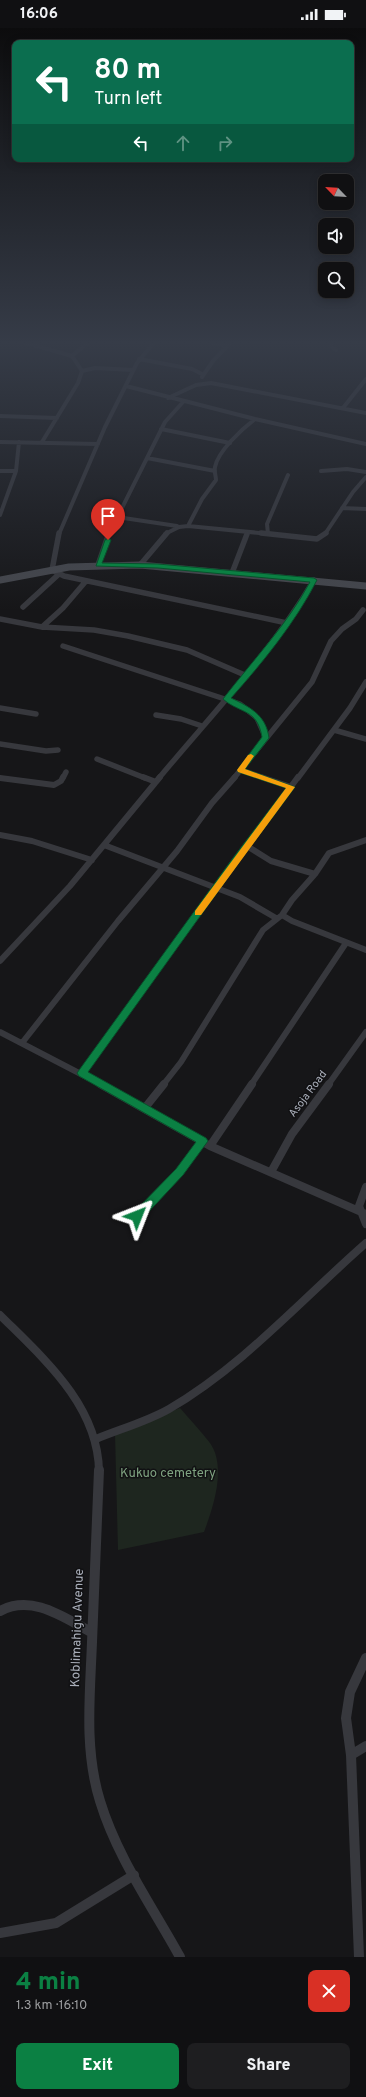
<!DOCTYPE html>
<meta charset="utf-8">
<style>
:root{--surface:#101012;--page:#1e1e20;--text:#f1f3f6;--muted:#9c9d9f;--line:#303032;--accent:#0b8043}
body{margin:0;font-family:Overpass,sans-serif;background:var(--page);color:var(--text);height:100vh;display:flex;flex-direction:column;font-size:15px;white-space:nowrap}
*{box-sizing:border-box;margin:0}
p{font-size:13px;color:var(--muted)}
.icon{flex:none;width:22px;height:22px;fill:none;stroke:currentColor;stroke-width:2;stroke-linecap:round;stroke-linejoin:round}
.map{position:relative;height:1929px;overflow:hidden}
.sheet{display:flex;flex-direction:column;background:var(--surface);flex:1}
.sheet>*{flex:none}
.banner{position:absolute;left:12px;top:12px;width:342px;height:122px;border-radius:8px;box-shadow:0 2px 10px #0003,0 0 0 1px var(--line);background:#0b6e4f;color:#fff;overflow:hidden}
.needle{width:26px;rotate:295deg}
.buttons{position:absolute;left:318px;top:146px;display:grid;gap:8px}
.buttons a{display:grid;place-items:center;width:36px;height:36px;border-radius:8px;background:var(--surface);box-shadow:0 2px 10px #0003,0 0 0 1px var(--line);font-size:20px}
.pin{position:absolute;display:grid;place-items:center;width:34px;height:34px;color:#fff;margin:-41px -17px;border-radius:50% 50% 50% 0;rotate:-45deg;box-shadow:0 0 4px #0007}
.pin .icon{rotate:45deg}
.me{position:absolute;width:44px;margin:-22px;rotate:45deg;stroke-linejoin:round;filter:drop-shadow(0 0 3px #0008)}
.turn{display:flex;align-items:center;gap:14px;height:84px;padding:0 16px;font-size:18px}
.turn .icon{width:52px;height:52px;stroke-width:2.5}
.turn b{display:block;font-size:28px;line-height:34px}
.lanes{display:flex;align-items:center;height:38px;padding:0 16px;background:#0003;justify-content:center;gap:20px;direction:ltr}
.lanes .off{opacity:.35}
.round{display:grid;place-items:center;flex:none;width:42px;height:42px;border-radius:8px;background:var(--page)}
.head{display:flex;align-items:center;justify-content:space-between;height:68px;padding:0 16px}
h1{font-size:24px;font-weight:800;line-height:30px;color:var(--accent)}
.primary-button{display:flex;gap:8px;margin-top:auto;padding:8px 16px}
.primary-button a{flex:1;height:46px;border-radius:8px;background:var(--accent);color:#fff;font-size:16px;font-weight:800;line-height:46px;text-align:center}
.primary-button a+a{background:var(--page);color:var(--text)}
.status{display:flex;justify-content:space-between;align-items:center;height:28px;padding:0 20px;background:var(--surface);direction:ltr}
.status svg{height:11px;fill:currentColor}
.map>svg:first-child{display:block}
.green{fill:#1e261f}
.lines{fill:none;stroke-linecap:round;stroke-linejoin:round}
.street-far4{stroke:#37383d;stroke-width:4}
.street-far3{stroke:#37383d;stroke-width:5.5}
.street-far2{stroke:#37383d;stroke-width:6}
.street-far1{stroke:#37383d;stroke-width:8}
.street{stroke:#37383d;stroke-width:10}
.secondary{stroke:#45474d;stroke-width:7}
.route{fill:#0b8043;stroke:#07532c}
.slow{fill:#f59e0b}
.labels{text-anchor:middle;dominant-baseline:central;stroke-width:3;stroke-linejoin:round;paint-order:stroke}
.street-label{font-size:11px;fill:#a8adb8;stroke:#111113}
.near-park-label{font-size:13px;fill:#7fa381;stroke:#111113}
.near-street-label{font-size:13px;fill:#a8adb8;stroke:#111113}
</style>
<div class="status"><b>16:06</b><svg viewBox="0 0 49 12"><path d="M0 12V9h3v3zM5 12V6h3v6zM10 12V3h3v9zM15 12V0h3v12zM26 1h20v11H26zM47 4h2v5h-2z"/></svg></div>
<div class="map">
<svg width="366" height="1929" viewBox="0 0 366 1929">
<rect width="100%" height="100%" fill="#161618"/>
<path class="green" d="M180,1380c10,12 21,23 30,35 17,24 3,65 -6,89l-86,18 -3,-116z"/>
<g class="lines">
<path class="street-far4" d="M16,312l56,16 10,15 -4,12 -36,59
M143,312l10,3
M202,312l25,6
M331,312v6l5,4
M72,328l19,-16
M139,331l53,10 10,5
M82,343l13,-3 38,2
M202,349l11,-16 20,-21
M126,358l129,33 111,25
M168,370l28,-13 15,-2 155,30
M343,380l23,-29
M0,388l57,2
M161,401l69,14
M0,414l98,2
M147,430l68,13
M0,443h16
M321,443l26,-2 19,3
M342,480l24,1
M0,487l16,-44 3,-29
M117,489l60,9
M188,498l82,8
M59,506l46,-107 32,-64 19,-23
M109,506l56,-112 18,-20
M165,506l14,-7 9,-1 14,-27 14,-19c0,-4 -2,-8 -1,-13 3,-16 27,-38 40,-48
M268,506l-1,-10 21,-49
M325,506l28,-42 13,-15"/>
<path class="street-far3" d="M59,505l-7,37 12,6 223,47
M261,505l56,6 9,-6
M98,537l11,-32
M140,537l27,-32
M232,545l15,-39
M23,579l36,-33
M0,591l42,8 52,3 34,6 59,14 60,26
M42,599l21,-19 23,-27
M63,618l177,58 17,14 9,20
M0,680l36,6
M156,687l25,4 21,7
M334,702l32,9
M0,716l46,7 12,-1
M97,731l48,19
M241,742l23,8
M63,750l3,-6
M159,750c54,-65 112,-125 155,-198
M234,750l78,-96 19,-41 11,-12 14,-10 7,-9
M298,750l52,-70 16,-26"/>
<path class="street-far2" d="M143,749l13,5
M261,749l30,10
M0,750l54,7 7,-4 2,-4
M0,807l32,6 60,19
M104,817l136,52 36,21
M247,818l24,15 44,13
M282,887l10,6 74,29
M0,933l70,-75 90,-109
M0,1004l102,53
M22,1015l96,-122 59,-70 35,-48 23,-26
M82,1045l216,-296
M163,1057l18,-23 82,-132 19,-15 10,-15 23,-26 14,-21 37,-13
M251,1057l95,-142
M328,1057l38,-53"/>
<path class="street-far1" d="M100,1056l110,62 156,68
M144,1081l20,-25
M210,1118l42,-62
M271,1144l21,-38 37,-50
M366,1159l-7,19 7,18
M137,1188l42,-44 23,-31
M0,1287c43,43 98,90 99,156
M96,1411c24,-10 50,-17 73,-30 74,-43 133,-110 197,-166"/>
<path class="street" d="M99,1442c-2,57 -5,115 -7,172 -2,53 -8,108 8,159 17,56 52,105 80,156
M0,1583c32,-17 63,6 91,21
M351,1727l15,-9
M0,1905l56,-10 78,-48
M359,1929l-8,-202 -5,-37 4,-26 16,-34"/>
<path class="secondary" d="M0,552l69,-13 71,-2 226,21"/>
</g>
<linearGradient id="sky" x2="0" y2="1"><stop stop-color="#0c0c0d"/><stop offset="0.54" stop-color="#363c48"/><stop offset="1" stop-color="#363c48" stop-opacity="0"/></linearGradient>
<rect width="366" height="583" fill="url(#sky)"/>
<path class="route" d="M108,510l3,2 -9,23 56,1 156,14 3,2c-22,43 -54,82 -86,118 19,9 35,17 38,40l-24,31 50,18 -56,75 -151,210 118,66 2,3 -25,34 -42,45 -4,1 -5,-5 1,-3 43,-44 20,-27 -117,-66 -2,-3 156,-215 53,-70 -48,-16v-3l24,-32c-5,-29 -22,-23 -39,-38 30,-39 64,-74 87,-117l-152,-14 -62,-2 9,-26z"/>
<path class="slow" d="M251,726l3,2 -9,13 50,18 -94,128h-6v-4l91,-123 -48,-16 -1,-2 11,-15z"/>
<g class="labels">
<g class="street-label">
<text transform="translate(308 1066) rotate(-53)">Asoja Road</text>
</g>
<g class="near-park-label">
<text x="168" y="1446">Kukuo cemetery</text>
</g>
<g class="near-street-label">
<text transform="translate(78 1600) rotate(-88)">Koblimahigu Avenue</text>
</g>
</g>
</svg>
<div class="buttons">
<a><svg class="needle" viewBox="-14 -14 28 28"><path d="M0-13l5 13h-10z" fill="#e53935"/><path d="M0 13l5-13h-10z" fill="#9c9d9f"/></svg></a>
<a><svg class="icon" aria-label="sound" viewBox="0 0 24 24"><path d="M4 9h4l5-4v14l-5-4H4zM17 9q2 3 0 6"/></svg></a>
<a><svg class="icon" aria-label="search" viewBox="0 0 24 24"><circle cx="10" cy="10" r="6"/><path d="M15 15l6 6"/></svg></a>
</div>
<div class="pin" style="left:108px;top:512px;background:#d93025"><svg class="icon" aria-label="arrive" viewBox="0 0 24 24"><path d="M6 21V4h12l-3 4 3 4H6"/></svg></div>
<svg class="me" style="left:137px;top:1188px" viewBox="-20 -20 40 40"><path d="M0-17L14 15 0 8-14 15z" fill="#0b8043" stroke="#fff" stroke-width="4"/></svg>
<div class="banner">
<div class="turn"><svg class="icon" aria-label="left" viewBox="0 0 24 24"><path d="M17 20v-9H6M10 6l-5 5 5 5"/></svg><div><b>80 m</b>Turn left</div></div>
<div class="lanes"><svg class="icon" aria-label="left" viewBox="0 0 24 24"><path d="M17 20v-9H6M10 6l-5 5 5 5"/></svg><svg class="icon off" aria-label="ahead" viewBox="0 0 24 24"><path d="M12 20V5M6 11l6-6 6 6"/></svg><svg class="icon off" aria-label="right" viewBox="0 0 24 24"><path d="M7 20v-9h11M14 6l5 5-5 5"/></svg></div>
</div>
</div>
<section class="sheet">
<div class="head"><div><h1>4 min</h1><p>1.3 km · 16:10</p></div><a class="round" style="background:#d93025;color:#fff"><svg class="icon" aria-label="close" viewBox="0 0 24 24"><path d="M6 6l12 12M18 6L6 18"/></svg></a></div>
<div class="primary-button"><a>Exit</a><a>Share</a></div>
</section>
